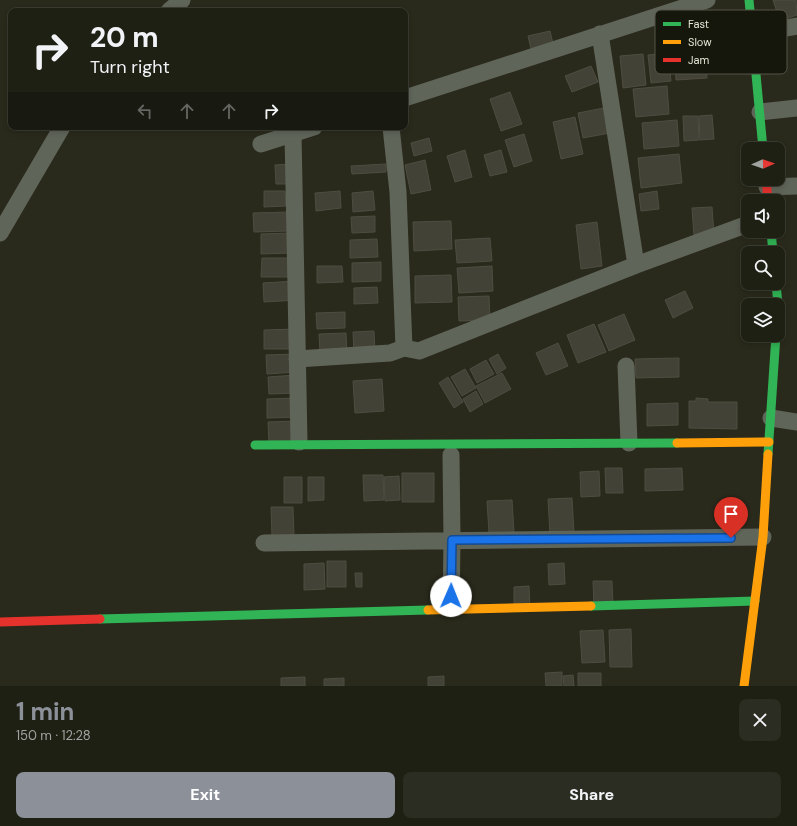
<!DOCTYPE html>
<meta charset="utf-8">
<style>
:root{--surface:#1f2014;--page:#2c2d22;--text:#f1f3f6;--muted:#a1a3a0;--line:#3c3e34;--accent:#8c9099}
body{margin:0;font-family:"DM Sans",sans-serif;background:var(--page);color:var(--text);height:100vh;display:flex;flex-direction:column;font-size:15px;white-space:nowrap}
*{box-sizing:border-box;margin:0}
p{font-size:13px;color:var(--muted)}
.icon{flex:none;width:22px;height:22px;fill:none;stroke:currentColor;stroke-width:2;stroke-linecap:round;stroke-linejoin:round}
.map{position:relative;height:686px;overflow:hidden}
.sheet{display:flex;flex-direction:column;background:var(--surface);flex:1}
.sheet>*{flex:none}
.top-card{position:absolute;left:8px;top:8px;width:400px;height:122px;border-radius:8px;box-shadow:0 2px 6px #0003,0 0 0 1px var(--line);background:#1f2014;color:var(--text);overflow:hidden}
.needle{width:26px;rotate:88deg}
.controls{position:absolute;left:741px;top:142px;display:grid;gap:8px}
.controls a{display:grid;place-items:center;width:44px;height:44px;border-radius:8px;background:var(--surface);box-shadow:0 2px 6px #0003,0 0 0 1px var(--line);font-size:20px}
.pin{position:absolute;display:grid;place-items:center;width:34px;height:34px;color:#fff;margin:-41px -17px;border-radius:50% 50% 50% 0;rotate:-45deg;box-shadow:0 0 4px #0007}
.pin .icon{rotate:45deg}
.me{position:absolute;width:44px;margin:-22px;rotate:1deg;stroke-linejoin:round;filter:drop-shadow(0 0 3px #0008)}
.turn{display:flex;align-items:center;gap:14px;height:84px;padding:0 16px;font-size:18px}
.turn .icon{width:52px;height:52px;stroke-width:2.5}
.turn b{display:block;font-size:28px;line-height:34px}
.lanes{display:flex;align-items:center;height:38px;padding:0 16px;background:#0003;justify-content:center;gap:20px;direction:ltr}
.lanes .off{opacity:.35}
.round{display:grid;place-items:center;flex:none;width:42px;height:42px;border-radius:8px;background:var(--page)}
.head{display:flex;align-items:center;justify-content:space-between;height:68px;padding:0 16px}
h1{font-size:24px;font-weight:700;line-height:30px;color:var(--accent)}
.primary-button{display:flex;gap:8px;margin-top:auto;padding:8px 16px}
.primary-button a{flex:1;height:46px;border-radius:8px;background:var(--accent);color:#fff;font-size:16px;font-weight:700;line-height:46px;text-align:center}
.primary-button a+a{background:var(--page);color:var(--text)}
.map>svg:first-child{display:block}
.building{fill:#434236;stroke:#4f4d41}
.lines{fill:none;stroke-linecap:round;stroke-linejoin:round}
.street{stroke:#60655a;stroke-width:17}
.fast{stroke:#30b455;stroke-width:9}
.slow{stroke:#ff9f0a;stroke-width:9}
.jam{stroke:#e5322d;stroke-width:9}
.route-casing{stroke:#114b97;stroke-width:10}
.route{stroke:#1a73e8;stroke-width:7}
.key{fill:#16170c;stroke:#545548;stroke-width:1}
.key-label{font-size:11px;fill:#e3e5d4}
</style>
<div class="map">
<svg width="797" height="686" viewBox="0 0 797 686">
<rect width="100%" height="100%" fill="#292a1b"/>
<path class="building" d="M773,0h23l1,15 -17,6z
M550,31l6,25 -22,6 -6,-26z
M668,53l3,28 -20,2 -3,-28z
M643,54l3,31 -23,3 -3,-32z
M706,60l1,18 -31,2 -1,-18z
M591,66l7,16 -26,10 -7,-16z
M667,86l2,28 -33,3 -3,-28z
M510,92l12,32 -21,7 -11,-32z
M604,108l6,25 -27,5 -5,-25z
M712,115l2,24 -14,1 -1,-24z
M683,116h15l1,24 -15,1z
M575,117l8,37 -22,5 -8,-37z
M677,120l2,26 -35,3 -2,-26z
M524,134l8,27 -18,6 -9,-27z
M429,138l3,13 -18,5 -3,-13z
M465,150l7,27 -17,5 -8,-26z
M501,150l6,22 -17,4 -6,-21z
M679,154l3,29 -41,5 -3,-30z
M425,160l6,30 -20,4 -6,-29z
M290,164v20h-14l-1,-19z
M386,164v8l-34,2 -1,-8z
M264,191h21l1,15 -22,1z
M340,191l1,17 -25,3 -1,-18z
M373,191l2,19 -22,2 -1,-19z
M657,191l2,18 -18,2 -2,-17z
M712,207l2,28 -20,1 -2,-28z
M289,212v19l-35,1 -1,-19z
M375,216v16l-23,1 -1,-16z
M451,221l1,28 -38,2 -1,-29z
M597,222l5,44 -21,3 -5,-44z
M290,233l1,20 -30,1v-20z
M490,238l2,23 -35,2 -2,-23z
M377,239l1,18 -28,1v-18z
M262,258h27v19h-28z
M381,262v19l-29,1v-19z
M317,266h25l1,16 -26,1z
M492,266l1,25 -34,2 -2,-25z
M451,275l1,27 -37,1v-27z
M296,281l1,19 -33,2 -1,-19z
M377,287l1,16 -24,1v-16z
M685,291l8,17 -20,10 -8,-18z
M489,296l1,24 -31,1 -1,-24z
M345,312v16l-28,1 -1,-16z
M624,314l11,26 -26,11 -11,-26z
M594,324l12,28 -28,11 -11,-28z
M295,329v20h-31v-19z
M374,331l1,22 -21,1 -1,-22z
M346,333l1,19 -27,1 -1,-19z
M558,343l10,23 -22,9 -10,-22z
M294,354l1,18 -28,2 -1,-19z
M498,354l8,14 -9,6 -8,-15z
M679,358v19l-43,1 -1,-19z
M486,360l8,14 -17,9 -7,-14z
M465,369l11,19 -14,8 -11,-19z
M502,373l9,16 -26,14 -9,-17z
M296,375l2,18 -29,1 -1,-17z
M448,377l15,25 -9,6 -15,-25z
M382,379l2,32 -29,2 -2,-32z
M476,391l7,13 -13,8 -7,-13z
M297,398l1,19 -31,1v-19z
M696,398l12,1v3h29v27l-48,-1v-27h7z
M678,403v22l-31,1v-22z
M299,421v21l-30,1 -1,-21z
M605,468h17l1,25h-17z
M682,468l1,22 -38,1v-22z
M599,471l1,25 -19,1 -1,-25z
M402,473h32v29h-32z
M363,475h20l1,25 -20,1z
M399,476l1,24 -15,1 -1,-24z
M284,477h18v26h-18z
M308,477h16v23l-16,1z
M572,498l2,35 -24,1 -2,-35z
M512,500l2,32 -25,1 -2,-32z
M271,507h22l1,29 -22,1z
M327,561h19v26h-19z
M324,563l1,26 -21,1v-26z
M564,563l1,21 -16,1 -1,-21z
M355,573h7v14h-6z
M593,581h19l1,25 -19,1z
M529,586l1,23h-16v-22z
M631,629l1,38h-22l-1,-37z
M603,630l2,32 -23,1 -2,-32z
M562,672v14h-16l-1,-13z
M578,673h23v13h-23z
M573,675l1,11h-10l-1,-10z
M444,676v10h-16v-9z
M305,677v9h-24v-8z
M344,678v8h-20v-7z"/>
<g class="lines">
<path class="street" d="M169,11l13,-11
M600,34l36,231
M752,34l45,-8
M405,98l302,-98
M760,112l37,-4
M391,127l7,65 6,156
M293,134l6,308
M261,144l53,-17
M767,187l30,-1
M0,233l62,-106
M297,359l93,-6 14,-5 15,3 217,-86 112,-41
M626,366l3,77
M771,418l26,4
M451,455l1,85 -1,69
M264,543l499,-6"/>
<path class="fast" d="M749,0l14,149
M771,231l2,22
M776,283l2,22
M255,445l422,-2
M768,454l8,-119
M591,606l164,-5
M100,619l328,-9"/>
<path class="slow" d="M677,443l92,-1
M428,610l163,-4
M744,686l19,-149 5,-83"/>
<path class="jam" d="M766,179l2,22
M0,622l100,-3"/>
</g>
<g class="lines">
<g class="route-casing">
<path id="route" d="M451,596l1,-56 279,-2"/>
</g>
<use href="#route" class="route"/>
</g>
<rect x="655" y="10" width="132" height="64" rx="6" class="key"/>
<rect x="663" y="22" width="18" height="4" fill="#30b455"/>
<rect x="663" y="40" width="18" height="4" fill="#ff9f0a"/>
<rect x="663" y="58" width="18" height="4" fill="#e5322d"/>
<g class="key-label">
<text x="688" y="28">Fast</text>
<text x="688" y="46">Slow</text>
<text x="688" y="64">Jam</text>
</g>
</svg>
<div class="controls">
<a><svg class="needle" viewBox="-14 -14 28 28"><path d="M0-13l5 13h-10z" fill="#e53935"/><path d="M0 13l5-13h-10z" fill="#a1a3a0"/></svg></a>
<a><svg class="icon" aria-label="sound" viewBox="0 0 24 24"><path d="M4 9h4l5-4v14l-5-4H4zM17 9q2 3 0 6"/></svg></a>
<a><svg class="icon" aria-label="search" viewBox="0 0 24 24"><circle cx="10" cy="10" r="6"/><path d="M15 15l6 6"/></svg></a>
<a><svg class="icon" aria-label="layers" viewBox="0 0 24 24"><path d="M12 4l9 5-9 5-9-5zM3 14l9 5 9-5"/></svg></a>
</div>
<div class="pin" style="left:731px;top:538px;background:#d93025"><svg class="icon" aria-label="arrive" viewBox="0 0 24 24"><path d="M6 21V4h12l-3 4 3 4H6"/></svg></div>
<svg class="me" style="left:451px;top:596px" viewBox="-20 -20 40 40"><circle r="19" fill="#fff"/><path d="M0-13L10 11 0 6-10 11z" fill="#1a73e8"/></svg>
<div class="top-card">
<div class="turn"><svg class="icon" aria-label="right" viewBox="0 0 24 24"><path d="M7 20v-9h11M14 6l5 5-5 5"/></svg><div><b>20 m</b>Turn right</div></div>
<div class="lanes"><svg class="icon off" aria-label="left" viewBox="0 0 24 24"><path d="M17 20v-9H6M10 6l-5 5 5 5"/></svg><svg class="icon off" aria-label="ahead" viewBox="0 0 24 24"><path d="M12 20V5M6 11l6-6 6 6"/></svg><svg class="icon off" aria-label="ahead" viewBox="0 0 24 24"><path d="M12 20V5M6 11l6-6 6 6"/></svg><svg class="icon" aria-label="right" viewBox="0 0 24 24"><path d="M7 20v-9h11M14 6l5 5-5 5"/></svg></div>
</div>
</div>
<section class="sheet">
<div class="head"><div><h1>1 min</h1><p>150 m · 12:28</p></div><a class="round"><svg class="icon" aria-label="close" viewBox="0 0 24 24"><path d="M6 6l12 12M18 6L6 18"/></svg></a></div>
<div class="primary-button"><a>Exit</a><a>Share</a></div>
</section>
